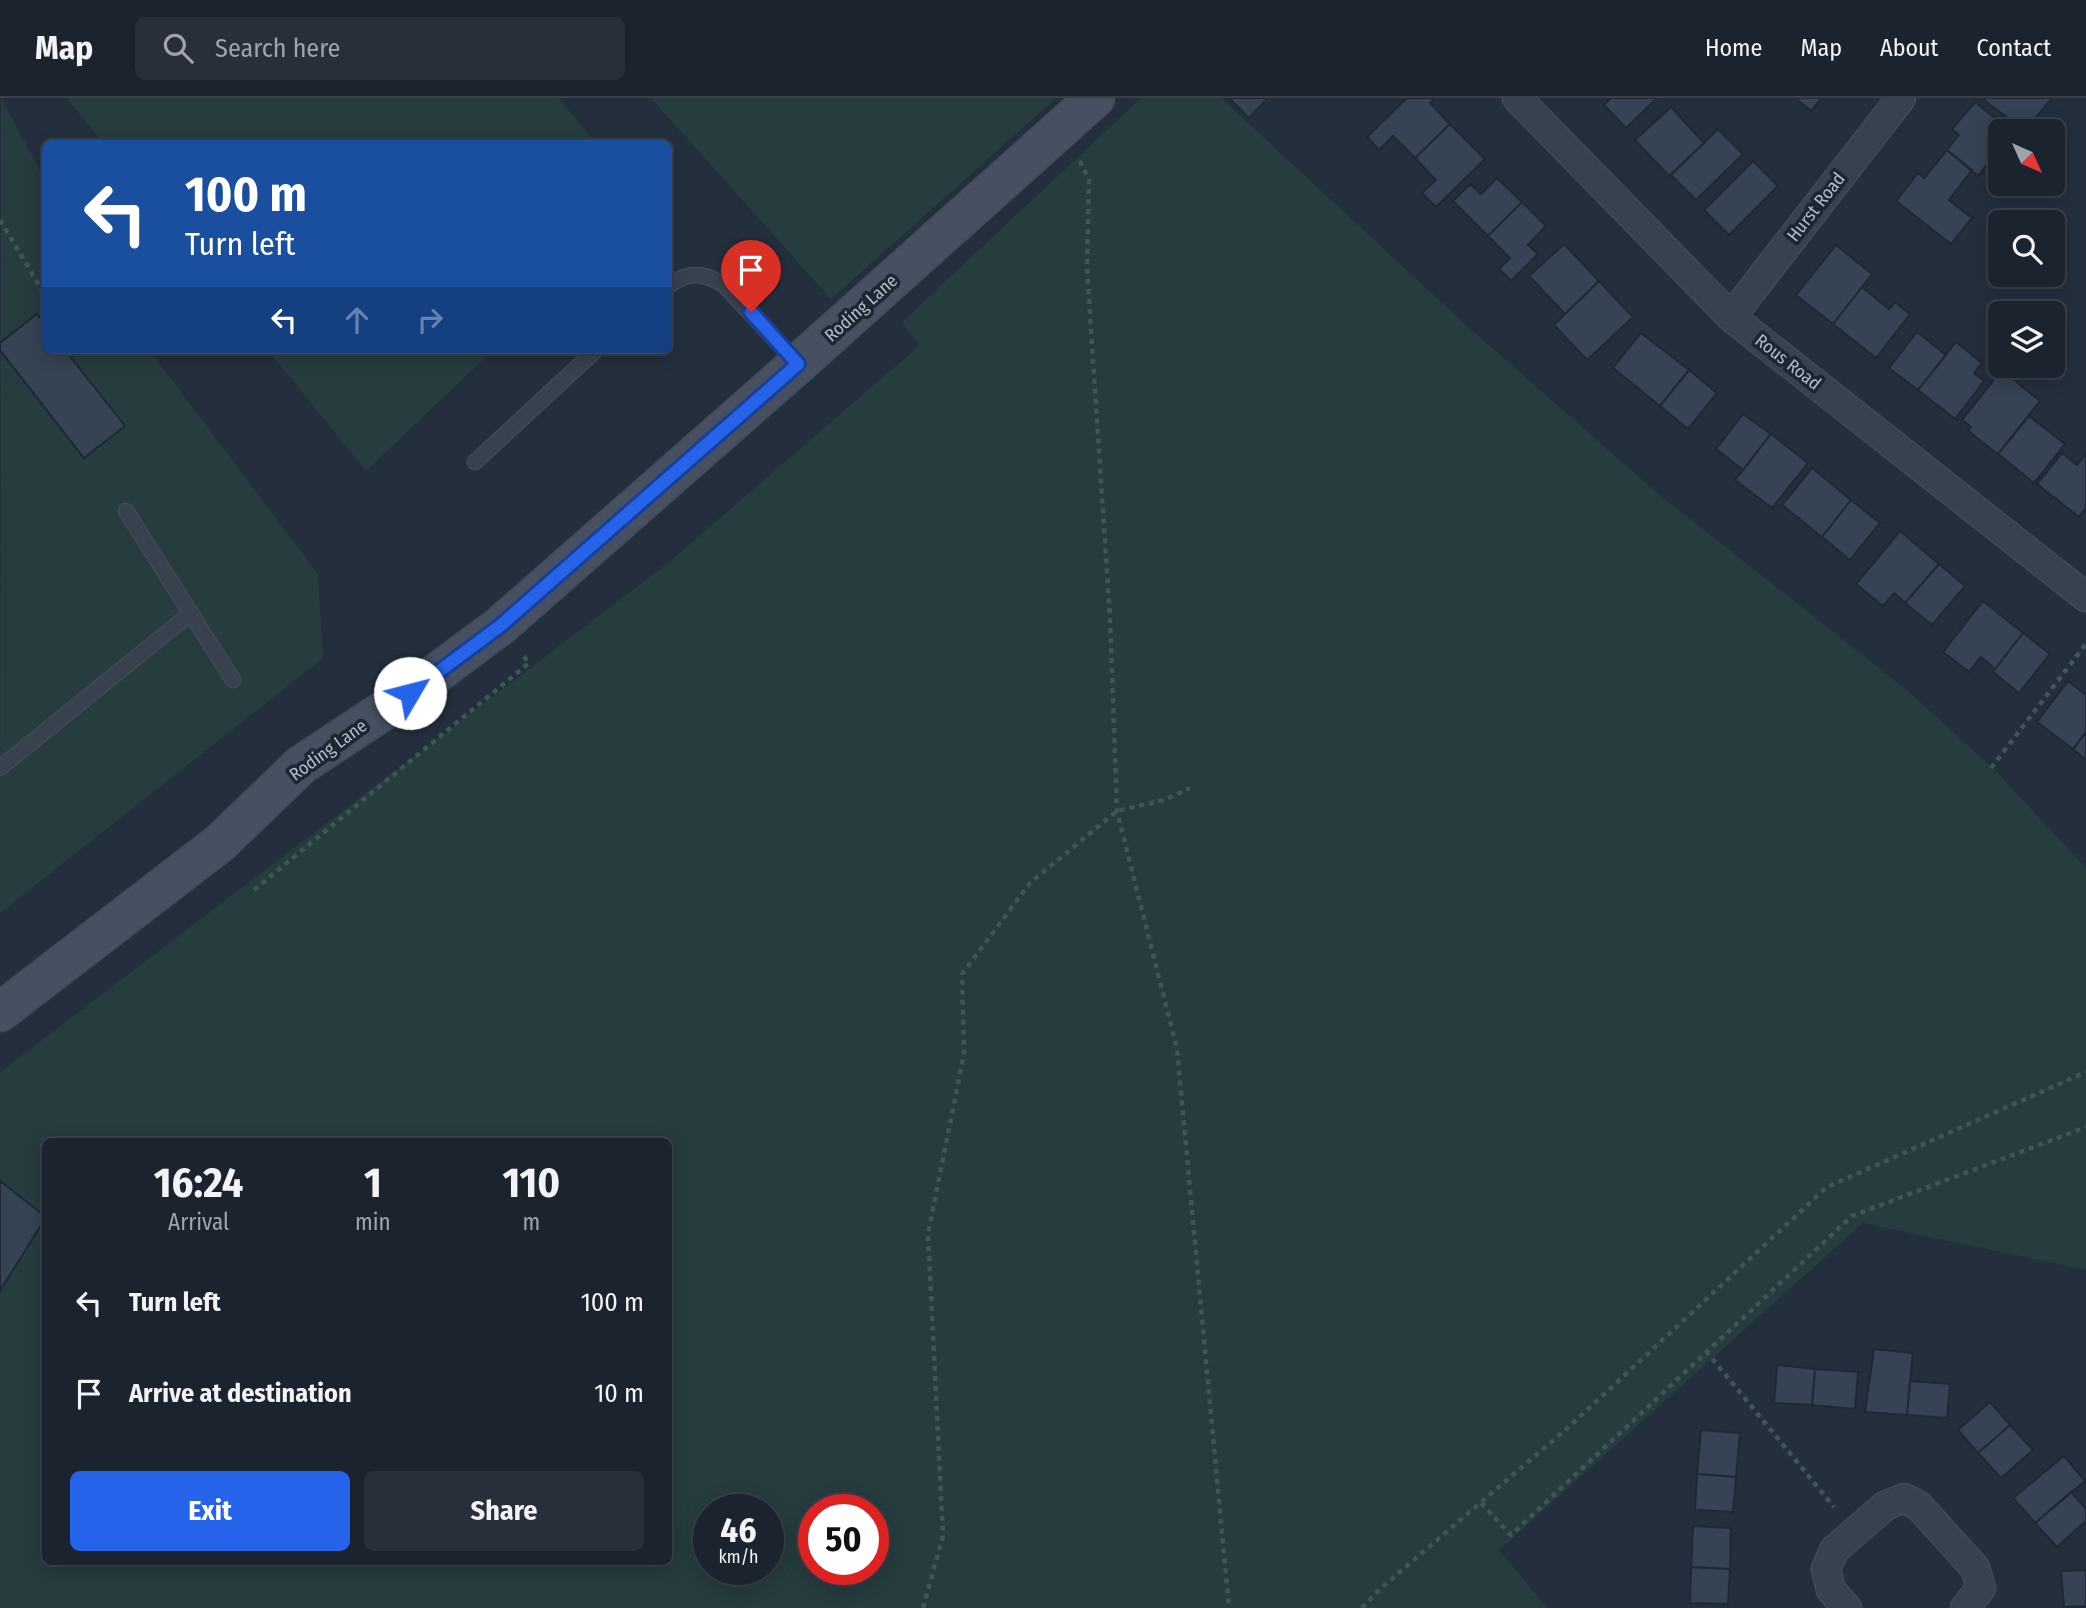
<!DOCTYPE html>
<style>
:root{--surface:#1b232e;--page:#282f3a;--text:#f1f3f6;--muted:#a0a4aa;--line:#39404a;--accent:#2563eb}
body{margin:0;font-family:"Fira Sans Condensed",sans-serif;background:var(--page);color:var(--text);height:100vh;display:flex;flex-direction:column;font-size:26px;white-space:nowrap}
*{box-sizing:border-box;margin:0}
p{font-size:23px;color:var(--muted)}
.icon{flex:none;width:38px;height:38px;fill:none;stroke:currentColor;stroke-width:2;stroke-linecap:round;stroke-linejoin:round}
.map{position:relative;flex:1;overflow:hidden}
.drawer{position:absolute;left:42px;top:1040px;width:630px;height:427px;display:flex;flex-direction:column;background:var(--surface);border-radius:10px;box-shadow:0 4px 18px #0003,0 0 0 2px var(--line)}
.drawer>*{flex:none}
.top-card{position:absolute;left:42px;top:42px;width:630px;height:214px;border-radius:10px;box-shadow:0 4px 18px #0003,0 0 0 2px var(--line);background:#1a4fa0;color:#fff;overflow:hidden}
.needle{width:46px;rotate:135deg}
.tools{position:absolute;left:1988px;top:21px;display:grid;gap:14px}
.tools a{display:grid;place-items:center;width:77px;height:77px;border-radius:10px;background:var(--surface);box-shadow:0 4px 18px #0003,0 0 0 2px var(--line);font-size:35px}
.speed{position:absolute;left:693px;top:1396px;display:flex;gap:14px;font-size:35px;font-weight:700;text-align:center}
.speed>*{display:grid;place-content:center;width:91px;height:91px;border-radius:50%;background:var(--surface);box-shadow:0 4px 18px #0003,0 0 0 2px var(--line);line-height:1}
.speed small{font-size:18px;font-weight:400}
.speed .limit{border:10px solid #d22;background:#fff;color:#111}
.pin{position:absolute;display:grid;place-items:center;width:60px;height:60px;color:#fff;margin:-72px -30px;border-radius:50% 50% 50% 0;rotate:-45deg;box-shadow:0 0 7px #0007}
.pin .icon{rotate:45deg}
.me{position:absolute;width:77px;margin:-38px;rotate:53deg;stroke-linejoin:round;filter:drop-shadow(0 0 5px #0008)}
.turn{display:flex;align-items:center;gap:24px;height:147px;padding:0 28px;font-size:32px}
.turn .icon{width:91px;height:91px;stroke-width:2.5}
.turn b{display:block;font-size:49px;line-height:60px}
.lanes{display:flex;align-items:center;height:66px;padding:0 28px;background:#0003;justify-content:center;gap:35px;direction:ltr}
.lanes .off{opacity:.35}
.eta{display:flex;justify-content:space-evenly;align-items:center;height:119px;text-align:center}
.eta b{font-size:42px;font-weight:700;line-height:49px}
.action{display:flex;gap:14px;margin-top:auto;padding:14px 28px}
.action a{flex:1;height:80px;border-radius:10px;background:var(--accent);color:#fff;font-size:28px;font-weight:700;line-height:80px;text-align:center}
.action a+a{background:var(--page);color:var(--text)}
ul{padding:0;list-style:none}
li{display:flex;align-items:center;gap:21px;height:91px;padding:0 28px}
li div{flex:1}
li b{display:block;font-size:26px}
li em{font-style:normal}
header{display:flex;align-items:center;gap:42px;box-sizing:border-box;height:98px;padding:0 35px;background:var(--surface);border-bottom:2px solid var(--line)}
header strong{font-size:33px}
nav{display:flex;gap:38px;margin-inline-start:auto;font-size:24px}
.search{width:490px;height:63px;background:var(--page);display:flex;align-items:center;gap:18px;box-sizing:border-box;padding:0 24px;border-radius:10px;color:var(--muted);font-size:26px}
.map>svg:first-child{display:block}
.green{fill:#263c3f;fill-rule:evenodd}
.building{fill:#364354;stroke:#1f2835;stroke-width:2}
.lines{fill:none;stroke-linecap:round;stroke-linejoin:round}
.lane-casing{stroke:#414a57;stroke-width:17}
.street-casing{stroke:#414a57;stroke-width:31}
.secondary-casing{stroke:#414a57;stroke-width:41}
.path{stroke:#3f5557;stroke-width:4.5;stroke-dasharray:5 5;stroke-linecap:butt}
.lane{stroke:#38414e;stroke-width:14}
.street{stroke:#38414e;stroke-width:28}
.secondary{stroke:#465061;stroke-width:38}
.route-casing{stroke:#184099;stroke-width:18}
.route{stroke:#2563eb;stroke-width:12}
.labels{text-anchor:middle;dominant-baseline:central;stroke-width:7;stroke-linejoin:round;paint-order:stroke}
.street-label{font-size:18px;fill:#b4bcc9;stroke:#1d2633}
</style>
<header>
<strong>Map</strong>
<div class="search"><svg class="icon" aria-label="search" viewBox="0 0 24 24"><circle cx="10" cy="10" r="6"/><path d="M15 15l6 6"/></svg>Search here</div>
<nav><a>Home</a><a>Map</a><a>About</a><a>Contact</a></nav>
</header>
<div class="map">
<svg width="2086" height="1510" viewBox="0 0 2086 1510">
<rect width="100%" height="100%" fill="#242f3e"/>
<path class="green" d="M1,0l44,81 1,171h103l169,224 5,84 -323,255z
M67,0h491l38,45h-493z
M651,0h405l-225,201z
M1141,0h80l246,228 189,166 252,199 86,78 92,99v402l-223,-47 -364,327 48,58h-1547v-536l668,-509 251,-217 -17,-24zM46,1043h622v420h-622zM709,1412h59v60h-59zM814,1412h59v60h-59z
M268,252h225l-127,121z"/>
<path class="building" d="M1229,0h39l-19,20z
M1407,0h28l-5,5 20,21 -35,34 -22,-22 -14,14 -12,-13z
M1611,0h46l-31,30 -22,-23z
M1795,0h27l-11,13z
M1986,0h66l-27,33 -41,-31z
M1975,4l36,29h-11v36l-9,-7 -13,16 -31,-26 12,-15 -7,-6z
M1671,9l33,36 -35,33 -34,-36z
M1450,26l35,35 -49,48 -14,-14 14,-13 -21,-22z
M1718,31l25,25 -47,46 -25,-25z
M1947,52l25,20 -23,30 23,18 -21,26 -55,-43 22,-28 6,5z
M1753,63l25,25 -49,49 -25,-25z
M1497,80l25,24 -34,34 -35,-35 17,-17 11,10z
M1522,104l24,24 -18,19 10,9 -27,27 -12,-12 11,-11 -22,-22z
M1564,146l35,37 -34,33 -36,-38z
M1836,147l36,29 -39,50 -37,-29z
M1599,183l34,36 -46,43 -33,-35z
M1862,189l27,22 6,-7 15,12 -34,44 -43,-34z
M37,216l9,11v25h19l60,76 -41,32 -84,-108v-7z
M1917,234l29,23 -28,35 -29,-22z
M1641,235l48,37 -29,36 -47,-38z
M1956,244l26,21 -8,10 10,8 -29,38 -37,-29z
M1689,272l28,23 -29,36 -28,-23z
M2002,272l38,31 -42,53 -30,-23 3,-4 -9,-7z
M1743,316l28,20 -28,36 -27,-21z
M2029,318l36,28 -31,39 -36,-29z
M1771,336l37,29 -36,45 -37,-28z
M2062,355l15,12 9,-11v54l-7,9 -42,-33z
M1812,370l39,32 -29,37 -40,-32z
M1851,402l29,23 -30,37 -28,-23z
M1900,433l39,33 -34,39 -11,-10 -11,13 -27,-22z
M1939,466l26,22 -33,39 -27,-22z
M1983,503l40,32 -28,36 -14,-12 -12,15 -26,-20z
M2023,535l27,21 -31,39 -26,-21z
M2068,583l18,14v37l-13,17 -36,-27z
M2086,634v28l-13,-11z
M0,1083l46,36 -46,74z
M1874,1251l39,4 -6,62 -42,-3z
M1777,1267l38,4 -3,36 -38,-2z
M1815,1271l43,3 -3,37 -43,-4z
M1910,1283l40,3 -3,34 -40,-3z
M1990,1304l20,23 -32,28 -20,-23z
M2010,1327l23,25 -32,28 -23,-25z
M1701,1332l39,3 -4,44 -39,-3z
M2064,1358l21,25 -50,42 -22,-25z
M1697,1376l39,3 -3,35 -38,-2z
M2071,1394l15,17v12l-29,26 -22,-24z
M1693,1428l38,2 -1,41 -39,-2z
M1691,1469l39,2 -2,35 -38,-1z
M2086,1472v36l-22,1 -3,-36z"/>
<g class="lines">
<g class="lane-casing">
<path id="lane" d="M668,188c21,-15 35,-14 56,-1l73,78
M475,364l121,-112
M126,413l107,169
M0,670l191,-155"/>
</g>
<g class="street-casing">
<path id="street" d="M1517,0l214,219 355,280
M1731,219l170,-219
M1847,1510l-16,-18 -5,-21 8,-19 51,-44 19,-8 15,8 56,62 6,20 -16,20"/>
</g>
<g class="secondary-casing">
<path id="secondary" d="M0,914l220,-169 81,-78 109,-72 90,-67 298,-262 297,-266"/>
</g>
<path class="path" d="M1080,63l9,19 -2,89 23,349 7,193 60,238 52,559
M0,122l46,77
M1991,670l95,-124
M254,792l275,-227 -7,-9
M1706,1253l128,156
M1481,1405l30,32 341,-319 234,-89
M923,1510l20,-72 -15,-302 36,-180 -2,-80 68,-91 87,-72 47,-11 26,-12
M1362,1510l18,-19 191,-164 256,-238 259,-115"/>
<use href="#lane" class="lane"/>
<use href="#street" class="street"/>
<use href="#secondary" class="secondary"/>
</g>
<g class="lines">
<g class="route-casing">
<path id="route" d="M410,595l90,-67 298,-262 -47,-52"/>
</g>
<use href="#route" class="route"/>
</g>
<g class="labels">
<g class="street-label">
<text transform="translate(1816 109) rotate(-52)">Hurst Road</text>
<text transform="translate(861 210) rotate(-42)">Roding Lane</text>
<text transform="translate(1788 264) rotate(38)">Rous Road</text>
<text transform="translate(328 652) rotate(-36)">Roding Lane</text>
</g>
</g>
</svg>
<div class="tools">
<a><svg class="needle" viewBox="-14 -14 28 28"><path d="M0-13l5 13h-10z" fill="#e53935"/><path d="M0 13l5-13h-10z" fill="#a0a4aa"/></svg></a>
<a><svg class="icon" aria-label="search" viewBox="0 0 24 24"><circle cx="10" cy="10" r="6"/><path d="M15 15l6 6"/></svg></a>
<a><svg class="icon" aria-label="layers" viewBox="0 0 24 24"><path d="M12 4l9 5-9 5-9-5zM3 14l9 5 9-5"/></svg></a>
</div>
<div class="speed"><div>46<small>km/h</small></div><div class="limit">50</div></div>
<div class="pin" style="left:751px;top:214px;background:#d93025"><svg class="icon" aria-label="arrive" viewBox="0 0 24 24"><path d="M6 21V4h12l-3 4 3 4H6"/></svg></div>
<svg class="me" style="left:410px;top:595px" viewBox="-20 -20 40 40"><circle r="19" fill="#fff"/><path d="M0-13L10 11 0 6-10 11z" fill="#2563eb"/></svg>
<div class="top-card">
<div class="turn"><svg class="icon" aria-label="left" viewBox="0 0 24 24"><path d="M17 20v-9H6M10 6l-5 5 5 5"/></svg><div><b>100 m</b>Turn left</div></div>
<div class="lanes"><svg class="icon" aria-label="left" viewBox="0 0 24 24"><path d="M17 20v-9H6M10 6l-5 5 5 5"/></svg><svg class="icon off" aria-label="ahead" viewBox="0 0 24 24"><path d="M12 20V5M6 11l6-6 6 6"/></svg><svg class="icon off" aria-label="right" viewBox="0 0 24 24"><path d="M7 20v-9h11M14 6l5 5-5 5"/></svg></div>
</div>
<section class="drawer">
<div class="eta">
<div><b>16:24</b><p>Arrival</p></div>
<div><b>1</b><p>min</p></div>
<div><b>110</b><p>m</p></div>
</div>
<ul>
<li><svg class="icon" aria-label="left" viewBox="0 0 24 24"><path d="M17 20v-9H6M10 6l-5 5 5 5"/></svg><div><b>Turn left</b></div><em>100 m</em></li>
<li><svg class="icon" aria-label="arrive" viewBox="0 0 24 24"><path d="M6 21V4h12l-3 4 3 4H6"/></svg><div><b>Arrive at destination</b></div><em>10 m</em></li>
</ul>
<div class="action"><a>Exit</a><a>Share</a></div>
</section>
</div>
